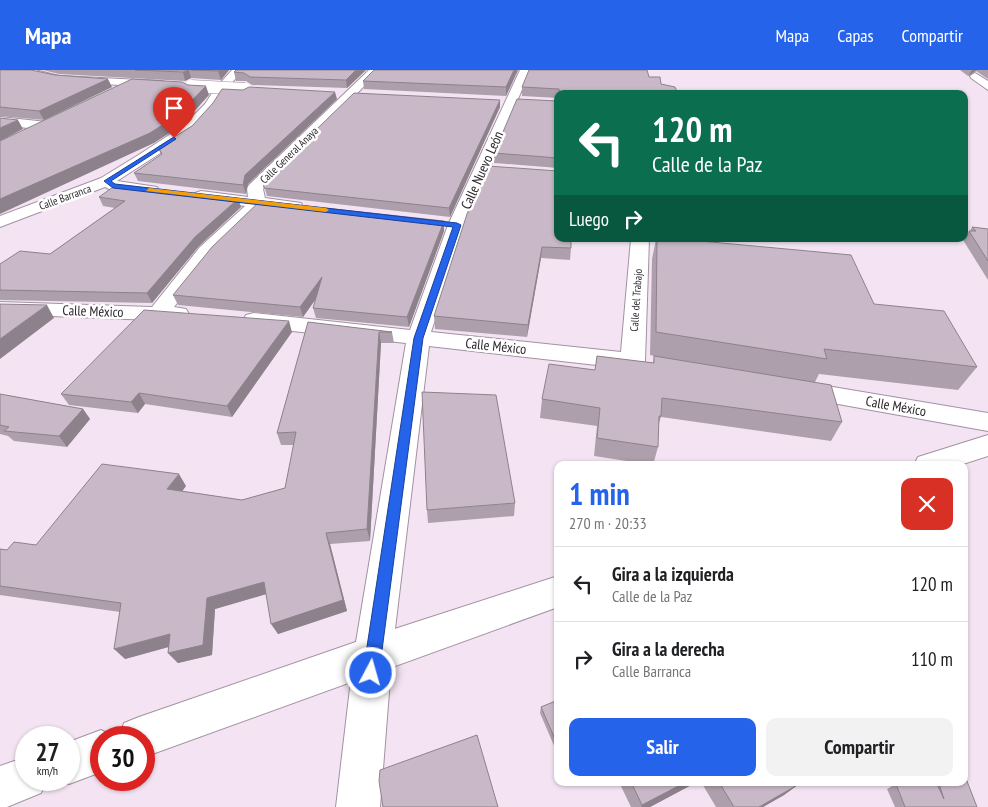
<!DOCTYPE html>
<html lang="es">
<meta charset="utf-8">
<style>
:root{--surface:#fff;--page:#f2f2f2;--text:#202124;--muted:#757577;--line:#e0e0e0;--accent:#2563eb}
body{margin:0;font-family:"PT Sans Narrow",sans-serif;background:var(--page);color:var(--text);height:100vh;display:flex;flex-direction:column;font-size:19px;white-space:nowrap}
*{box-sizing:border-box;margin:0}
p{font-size:16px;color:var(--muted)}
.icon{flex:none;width:28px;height:28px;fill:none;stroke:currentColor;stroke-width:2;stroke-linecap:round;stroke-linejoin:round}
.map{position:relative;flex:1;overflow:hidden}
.panel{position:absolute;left:554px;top:391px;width:414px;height:325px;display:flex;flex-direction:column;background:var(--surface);border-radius:10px;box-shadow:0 1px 4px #0004}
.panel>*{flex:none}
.hud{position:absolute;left:554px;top:20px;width:414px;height:152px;border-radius:10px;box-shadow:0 1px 4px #0004;background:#0b6e4f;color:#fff;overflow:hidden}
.speed{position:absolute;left:15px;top:656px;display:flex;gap:10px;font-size:25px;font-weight:700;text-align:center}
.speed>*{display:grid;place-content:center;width:65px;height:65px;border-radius:50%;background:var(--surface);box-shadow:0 1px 4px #0004;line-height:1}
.speed small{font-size:12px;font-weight:400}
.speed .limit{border:8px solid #d22;background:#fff;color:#111}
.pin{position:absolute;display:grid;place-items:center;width:42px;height:42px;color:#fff;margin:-51px -21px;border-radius:50% 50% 50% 0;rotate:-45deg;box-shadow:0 0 5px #0007}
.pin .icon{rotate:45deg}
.me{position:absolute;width:55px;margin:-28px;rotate:6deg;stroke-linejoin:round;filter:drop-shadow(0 0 4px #0008)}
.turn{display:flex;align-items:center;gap:18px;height:105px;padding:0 15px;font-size:22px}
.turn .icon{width:65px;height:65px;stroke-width:2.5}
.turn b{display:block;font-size:35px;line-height:42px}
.then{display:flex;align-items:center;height:48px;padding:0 15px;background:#0003;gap:10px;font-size:19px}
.round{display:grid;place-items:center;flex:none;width:52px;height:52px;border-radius:10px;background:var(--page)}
.summary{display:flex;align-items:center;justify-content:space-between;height:85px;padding:0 15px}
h1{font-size:30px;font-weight:700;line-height:38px;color:var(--accent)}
.action{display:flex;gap:10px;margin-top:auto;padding:10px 15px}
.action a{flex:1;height:58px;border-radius:10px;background:var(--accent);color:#fff;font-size:20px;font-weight:700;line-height:58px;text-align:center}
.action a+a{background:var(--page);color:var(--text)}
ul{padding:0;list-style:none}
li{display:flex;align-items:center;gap:15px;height:75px;padding:0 15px;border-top:1px solid var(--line)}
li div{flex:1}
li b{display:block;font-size:19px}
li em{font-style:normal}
header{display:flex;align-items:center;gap:30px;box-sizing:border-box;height:70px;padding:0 25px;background:var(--accent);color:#fff}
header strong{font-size:24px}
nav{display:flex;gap:28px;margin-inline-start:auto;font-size:18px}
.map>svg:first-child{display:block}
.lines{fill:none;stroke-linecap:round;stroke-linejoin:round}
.minor-casing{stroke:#a192a1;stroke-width:2}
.primary-casing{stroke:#a192a1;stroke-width:2}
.minor{fill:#fff;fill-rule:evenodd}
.primary{fill:#fff;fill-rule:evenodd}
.minor-bridge-casing{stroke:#a192a1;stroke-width:13;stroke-linecap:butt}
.minor-bridge{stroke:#fff;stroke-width:12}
.wall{fill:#ad9fac}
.shaded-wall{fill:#8d828c}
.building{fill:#c9b9c8;stroke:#8d828c}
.route{fill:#2563eb;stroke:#184099}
.slow{fill:#f59e0b}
.labels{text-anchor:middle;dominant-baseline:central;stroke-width:5;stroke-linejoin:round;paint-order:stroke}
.far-street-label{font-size:11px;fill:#2d272d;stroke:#fff}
.street-label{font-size:14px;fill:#2d272d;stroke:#fff}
</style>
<header>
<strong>Mapa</strong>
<nav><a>Mapa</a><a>Capas</a><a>Compartir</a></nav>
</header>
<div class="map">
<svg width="988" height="737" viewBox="0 0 988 737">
<rect width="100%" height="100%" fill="#f4e4f3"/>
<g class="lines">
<g class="minor-casing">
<path id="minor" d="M16,0h19l24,6 103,5 6,3 -6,3 -103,-5 -42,-10z
M232,0h11l-20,23 -9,16 -21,23 -76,49 40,6 2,3 -2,3 -6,2 -38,-4 -8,-4 -105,40v-11l101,-38 39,-24 43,-28 22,-22 9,-14z
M369,0h11l-117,119 2,9 36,5 2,4 -2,4 -6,1 -33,-4 -48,47 -40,52 12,2 3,5 -3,5 -8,2 -178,-7v-12l152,5 48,-60 45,-41 -50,-7 -2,-3 2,-3 6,-2 47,6 -1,-9 2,-3z
M520,0h10l-64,155 -35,107 190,20 10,-113h18l-4,122 -4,5 -9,3 -203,-23 -37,308 -12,153h-44l18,-153 52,-311 -152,-16 -8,-2 -3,-5 3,-5 8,-2 156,17 38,-105z
M975,3l13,8v9l-17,-12 -1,-2z
M0,47l47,5 7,4 -7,4 -47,-5z
M797,311l191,32v18l-200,-36 -4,-6 4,-6z"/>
</g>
<g class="primary-casing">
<path id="primary" d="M988,365v21l-28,9h-46l4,-8z
M558,506v31l-414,150v-19h-25l5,-15 15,-6 234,-81z
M101,660l15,8h-15v34l-32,12 -10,-4h10v-38z
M26,687v23h21l-6,13 -34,14h-7v-41z"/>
</g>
<use href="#minor" class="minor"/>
<use href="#primary" class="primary"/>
<g class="minor-bridge-casing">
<path id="minor-bridge" d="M191,16l54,3"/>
</g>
<use href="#minor-bridge" class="minor-bridge"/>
</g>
<path class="wall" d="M0,0l112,17 -68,33 -44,-4z
M43,0h186l-8,10 -30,-2 -6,3 -126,-7z
M236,0h130l-19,18 -95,-3 -6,-4h-10l-2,-9z
M374,0h144l-12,26 -142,-7 -1,-8z
M960,0h28v9l-12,-8 -8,5z
M649,7l29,17h-120v4l-36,-2v-9z
M243,20l94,9 -89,85 -2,10 -108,-13 -4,-8 27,-18 -3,-8 34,-21z
M558,31v67l-64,-5v-10z
M500,37l-50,110 -183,-21 -4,-15z
M558,101l13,77 -1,12 -29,-2 -14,79 -92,-8 -1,-13z
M99,127l139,2 3,8 -42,39 -47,57 -152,-3v-36l50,-10 65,-46 -12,-2z
M444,151v10l-35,96 -93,-9 -3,-10 3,-9 -13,18 -125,-12 -5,-10z
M972,157l16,2v51l-25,-40 6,-9h1z
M656,169h23l195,65 103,63 -19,23 -139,-16 -4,8 27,40 -11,19 -170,-24 -3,9v21l-5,18 -59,-9 3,-30 -57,-8 2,-19 53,-29 2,-14 56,7 1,-7 -4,-1 2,-96z
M308,252l84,10 2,11h-13l-11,198 -40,3 17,67 -69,23 -12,-40 -51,15 -3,46 -34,8 -10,-10 1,-6 -44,12 -5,-47 -120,-17v-46l7,1 29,-5 150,-59 -4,5 60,9 43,-12 9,-43h-13l-4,-12z
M292,262l-60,85 -87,-13 -7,9 -69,-8 -8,-11z
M0,324l83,15 7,10 -23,28 -53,-6 -6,-5 -8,-2z
M515,433l-1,13 -86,7 -1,-13z
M558,630v55l-18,-42 1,-6z
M619,712h78l-47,25h-19z
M701,712h97l1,2 -15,11 -21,12h-47z
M945,712l32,25h-82l-8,-18 9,-5 41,1z"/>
<path class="shaded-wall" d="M189,0l2,8 -6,3 -2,-9z
M220,0h9l-8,10 -3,-9z
M356,0h10l-19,18 -1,-8z
M514,0h4l-12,26v-9z
M972,0h5l-1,1 -8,5z
M108,9l4,8 -68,33 -5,-9z
M206,16l3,9 -27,30 -28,18 -154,71v-15z
M335,22l2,7 -89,85 -2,10 -3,-9 2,-10z
M500,30v7l-50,110 -1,-9z
M18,50l5,9 -23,12v-13z
M238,129l3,8 -42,39 -47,57 -5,-10 48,-56z
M444,151v10l-35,96 -2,-10z
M542,177l-1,11 -14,79 1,-12z
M322,207l2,10 -21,30 -3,-10z
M47,235l7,13 -54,41v-20z
M289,251l3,11 -60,85 -5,-11z
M379,262l2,11 -11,198 -3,-12z
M139,323l6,11 -7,9 -7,-11z
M83,339l7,10 -23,28 -8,-11z
M179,404l7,12 -11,15 -8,-12z
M326,463l4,11 17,67 -69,23 -7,-10z
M264,512l6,11 -55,16 -3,46 -34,8 -10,-10 39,-55z
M170,564l9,10 -54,15 -11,-10z
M686,712h11l-47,25h-9l1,-2z
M799,714l-15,11 -21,12h-4z"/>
<path class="building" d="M0,0h31l24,5 53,4 -69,32 -39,-4z
M135,0h53l-5,2z
M191,0h29l-2,1z
M236,0h120l-10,10 -96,-3 -6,-4 -10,-1z
M374,0h140l-8,17 -143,-6z
M529,0h118l2,7h11l1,7 14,3 3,7h-118l-1,-5 -37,-2z
M132,9l50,3 6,3 18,1 -28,29 -28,18 -150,66v-58z
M249,17l86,5 -90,83 -2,10 -109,-12 28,-19 -4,-7 34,-21 21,-23 9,-14 21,1z
M354,23l146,7 -51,108 -185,-20 -1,-7z
M517,29l41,2v57l-64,-5z
M0,48l18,2 -18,8z
M488,96l70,5v68h13v9l-29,-1 -14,78 -94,-9 33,-102z
M116,115l122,14 -43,38 -48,56 -147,-3v-26l20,-13 30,3 75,-53 -26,-4z
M260,131l184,20 -37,96 -94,-9 9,-31 -22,30 -127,-12 39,-48z
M972,157l16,2v32l-19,-30h7z
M657,169h22l172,16 23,49 70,7 33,56 -153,-18 3,10 -171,-27z
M0,234l47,1 -47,34z
M144,240l145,11 -62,85 -88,-13 -8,9 -70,-8z
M308,252l84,10h-13l-12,197 -41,4 17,67 -72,24 -7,-42 -57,16 -4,47 -35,8 2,-19 -56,15 7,-46 -121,-17v-37l7,1 7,-8 22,3 66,-81 77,10 -12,15 75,11 43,-12 11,-56 -19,1z
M597,286l57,7v-7l177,29 11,37 -180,-24 -1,18h-2l-1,31 -61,-9 3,-30 -58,-9 7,-35 46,6z
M422,322l74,3 19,108 -88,7z
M0,324l83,15 -24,27 -55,-5 5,-4 -9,-2z
M558,630v46l-17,-39z
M477,665l21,72h-115l-4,-26 1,-11z
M964,706h1l12,31h-72l-9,-23h41l7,15 -5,-15 6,-2h19z
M631,712h55l-44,23z
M719,712h79l1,2 -40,23h-25z"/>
<path class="route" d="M174,67l2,2 -65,42 4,3 342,39 4,2 -38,113 -44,335 -2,5 -6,3 -5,-3 -3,-5 51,-335 39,-111 -340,-39 -9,-7z"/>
<path class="slow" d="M149,118l177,20 3,2 -3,2 -180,-21z"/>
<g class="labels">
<g class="far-street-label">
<text transform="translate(289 85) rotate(-44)">Calle General Anaya</text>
<text transform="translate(65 127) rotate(-20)">Calle Barranca</text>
<text transform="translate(636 230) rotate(-86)">Calle del Trabajo</text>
</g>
<g class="street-label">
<text transform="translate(482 100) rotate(-66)">Calle Nuevo León</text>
<text transform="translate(93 241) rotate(2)">Calle México</text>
<text transform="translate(496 276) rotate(6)">Calle México</text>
<text transform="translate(896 336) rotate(10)">Calle México</text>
</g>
</g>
</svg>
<div class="speed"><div>27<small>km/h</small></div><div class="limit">30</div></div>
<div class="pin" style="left:174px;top:68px;background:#d93025"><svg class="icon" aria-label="arrive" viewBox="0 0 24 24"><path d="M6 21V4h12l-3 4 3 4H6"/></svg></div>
<svg class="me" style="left:371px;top:603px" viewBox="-20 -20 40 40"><circle r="17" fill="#2563eb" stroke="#fff" stroke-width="3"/><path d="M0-11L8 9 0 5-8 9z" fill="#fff"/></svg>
<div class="hud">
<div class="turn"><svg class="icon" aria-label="left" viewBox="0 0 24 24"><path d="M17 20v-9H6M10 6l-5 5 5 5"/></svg><div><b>120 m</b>Calle de la Paz</div></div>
<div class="then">Luego<svg class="icon" aria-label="right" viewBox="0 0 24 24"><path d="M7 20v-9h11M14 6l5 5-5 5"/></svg></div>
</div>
<section class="panel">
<div class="summary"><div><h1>1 min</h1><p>270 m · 20:33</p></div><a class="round" style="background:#d93025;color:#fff"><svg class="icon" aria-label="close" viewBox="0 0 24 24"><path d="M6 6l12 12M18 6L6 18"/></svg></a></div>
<ul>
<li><svg class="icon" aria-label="left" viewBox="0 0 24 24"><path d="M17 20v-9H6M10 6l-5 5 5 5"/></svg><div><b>Gira a la izquierda</b><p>Calle de la Paz</p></div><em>120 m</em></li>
<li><svg class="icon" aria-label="right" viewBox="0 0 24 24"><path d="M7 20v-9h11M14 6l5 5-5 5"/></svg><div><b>Gira a la derecha</b><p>Calle Barranca</p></div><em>110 m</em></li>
</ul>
<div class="action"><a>Salir</a><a>Compartir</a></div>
</section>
</div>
